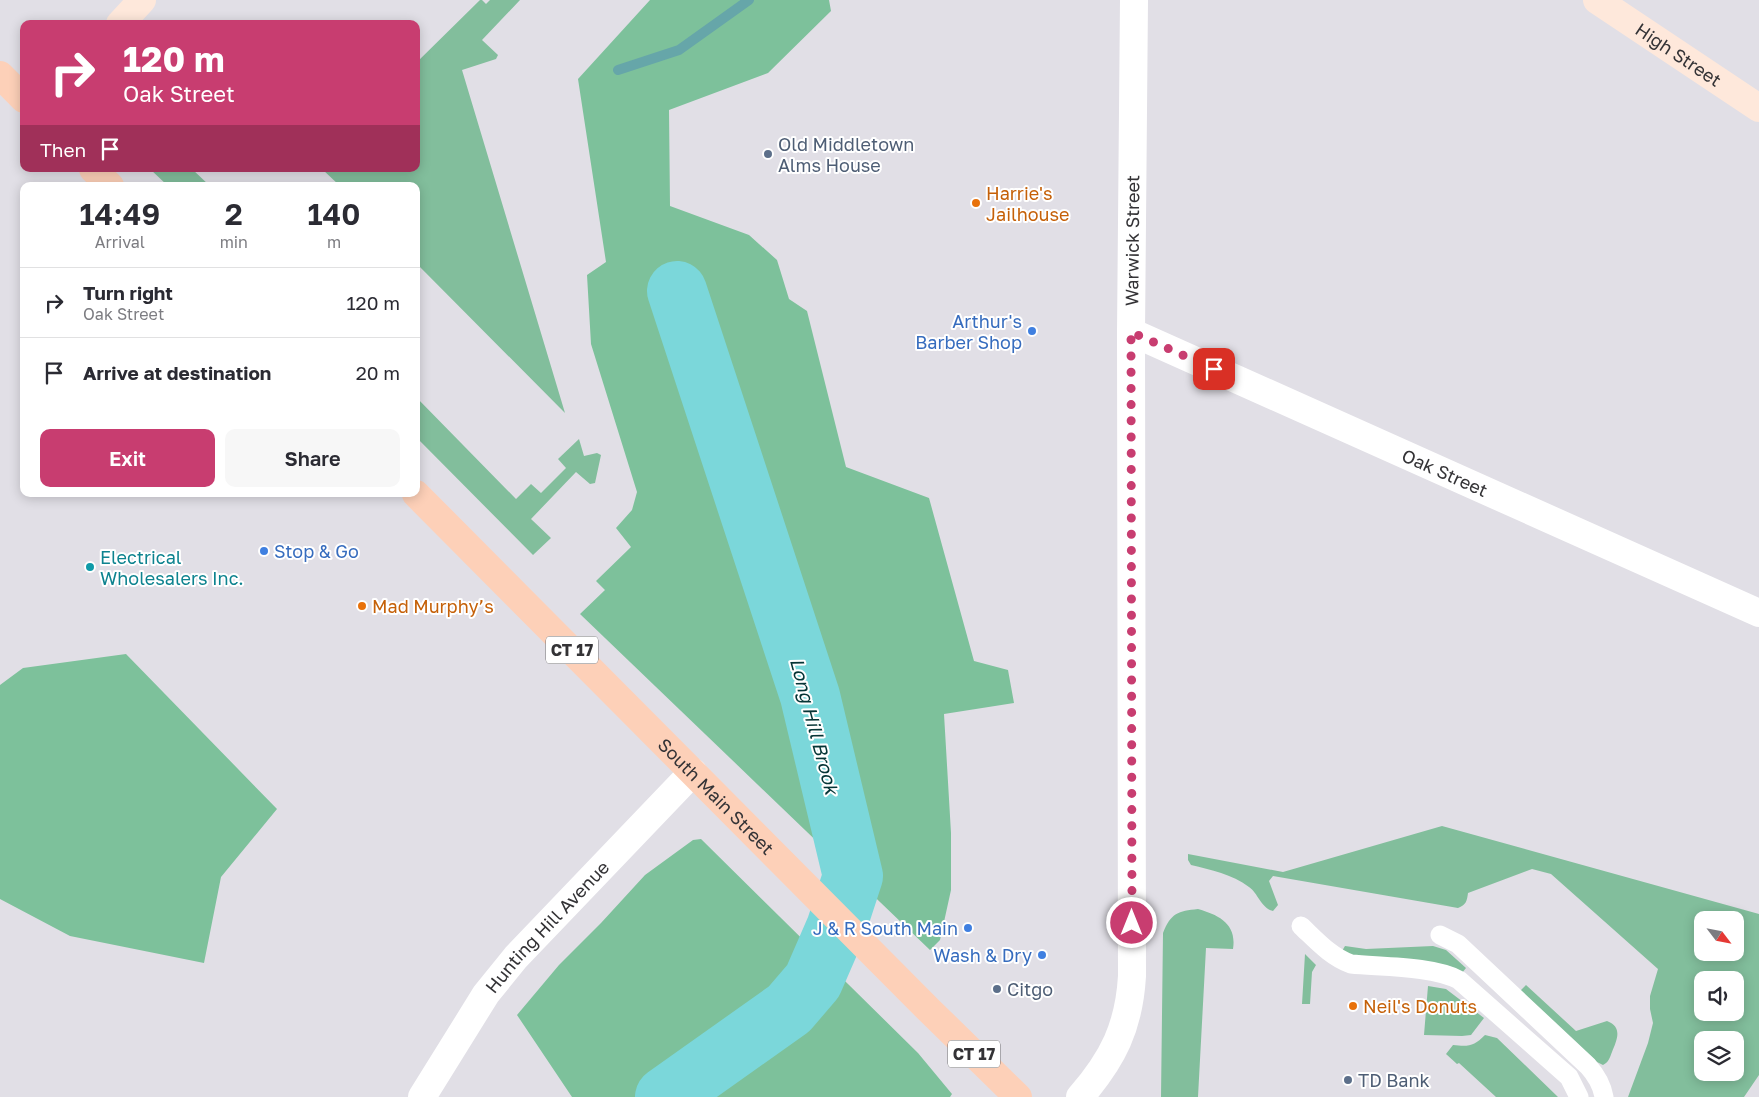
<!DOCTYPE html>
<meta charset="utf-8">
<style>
:root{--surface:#fff;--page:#f7f7f7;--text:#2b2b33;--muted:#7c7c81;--line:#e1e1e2;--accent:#c83d70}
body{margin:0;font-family:"Golos Text",sans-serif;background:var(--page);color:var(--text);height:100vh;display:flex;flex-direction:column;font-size:19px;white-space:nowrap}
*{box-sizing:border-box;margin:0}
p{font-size:16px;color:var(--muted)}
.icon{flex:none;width:28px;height:28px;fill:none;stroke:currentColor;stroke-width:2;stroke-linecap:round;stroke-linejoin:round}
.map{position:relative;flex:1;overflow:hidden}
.details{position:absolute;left:20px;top:182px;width:400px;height:315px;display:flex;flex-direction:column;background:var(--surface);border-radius:10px;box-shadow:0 2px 12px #0003}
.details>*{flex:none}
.banner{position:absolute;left:20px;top:20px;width:400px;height:152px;border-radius:10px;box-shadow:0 2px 12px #0003;background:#c83d70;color:#fff;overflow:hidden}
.needle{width:32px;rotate:122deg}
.tools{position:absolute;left:1694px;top:911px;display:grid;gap:10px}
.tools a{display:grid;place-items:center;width:50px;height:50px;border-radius:10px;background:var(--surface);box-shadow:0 2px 12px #0003;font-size:25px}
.pin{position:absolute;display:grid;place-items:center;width:42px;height:42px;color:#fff;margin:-21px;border-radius:10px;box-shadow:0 2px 8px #0006}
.me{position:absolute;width:55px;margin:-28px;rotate:0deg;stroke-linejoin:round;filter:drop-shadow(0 0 4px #0008)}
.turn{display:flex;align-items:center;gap:18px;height:105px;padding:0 20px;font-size:22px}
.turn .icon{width:65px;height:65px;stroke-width:2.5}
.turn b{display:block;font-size:35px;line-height:42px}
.then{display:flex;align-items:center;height:48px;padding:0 20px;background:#0003;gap:10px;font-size:19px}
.eta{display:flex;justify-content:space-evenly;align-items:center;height:85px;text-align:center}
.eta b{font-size:30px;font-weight:600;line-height:35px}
.button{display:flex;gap:10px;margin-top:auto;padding:10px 20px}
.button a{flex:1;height:58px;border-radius:10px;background:var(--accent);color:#fff;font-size:20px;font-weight:600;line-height:58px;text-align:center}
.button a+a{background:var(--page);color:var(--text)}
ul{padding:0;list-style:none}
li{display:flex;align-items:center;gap:15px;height:70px;padding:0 20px;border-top:1px solid var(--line)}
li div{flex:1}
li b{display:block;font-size:19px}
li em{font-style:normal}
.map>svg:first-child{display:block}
.green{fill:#82be9c;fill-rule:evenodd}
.forest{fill:#7dc19b}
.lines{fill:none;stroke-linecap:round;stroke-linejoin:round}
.stream{stroke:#66a6a9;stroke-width:10}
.river{stroke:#7bd7da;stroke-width:60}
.lane{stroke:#fff;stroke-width:19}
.street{stroke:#fff;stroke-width:28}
.secondary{stroke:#fee8db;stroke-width:28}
.primary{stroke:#fdd0b8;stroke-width:28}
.route{stroke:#c83d70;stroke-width:9;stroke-dasharray:0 16.2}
.service-dot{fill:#5c6f8a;stroke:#fff;stroke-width:2}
.food-dot{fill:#e8710a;stroke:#fff;stroke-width:2}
.shop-dot{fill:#3f7fe0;stroke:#fff;stroke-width:2}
.culture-dot{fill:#0f9aa8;stroke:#fff;stroke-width:2}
.labels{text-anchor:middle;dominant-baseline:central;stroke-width:4;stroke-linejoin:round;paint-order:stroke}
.shield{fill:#fff;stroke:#717072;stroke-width:1}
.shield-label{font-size:16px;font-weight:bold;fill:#343336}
.street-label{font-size:18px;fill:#343336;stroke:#fff}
.service-label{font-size:18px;fill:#4e5e75;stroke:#fff;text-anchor:start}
.food-label{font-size:18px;fill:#c56008;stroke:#fff;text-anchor:start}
.shop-label{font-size:18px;fill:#366cbe;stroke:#fff;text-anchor:end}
.culture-label{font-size:18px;fill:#0d838f;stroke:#fff;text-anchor:start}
.water-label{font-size:19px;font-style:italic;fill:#053536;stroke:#fff}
</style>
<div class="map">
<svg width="1759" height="1097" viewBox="0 0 1759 1097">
<rect width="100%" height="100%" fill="#e1dfe6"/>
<path class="green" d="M480,0h2l4,4 4,-4h30l-38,40 16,15 -2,4 -34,11 103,343 -149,-150v-77h-76l-18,-17h94v-106z
M150,169h42l18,17h-42z
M416,397l100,102 15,-15 10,9 25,-25 -8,-9 21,-20 5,17 13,-3 4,2 -6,28 -5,1 -14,-12 -45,47 20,19 -18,17 -117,-118z
M1442,826l317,88v161l-15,22h-116l20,-54 5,-20 -3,-14v-13l8,-27 -107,-95 -19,-5 -64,24c-1,8 -2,12 -10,15l-185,-32 -4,5 9,24 -5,6c-12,-3 -15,-18 -24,-24 -17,-13 -38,-17 -58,-22l-3,-5v-6l95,18zM1702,920h33v32h-33zM1702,980h33v32h-33zM1702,1040h33v32h-33z
M1198,909c21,6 39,15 35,40l-27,-1 -8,149h-37l2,-164c8,-20 15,-22 35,-24z
M1345,946l21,3 67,-3 13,4 20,18 -4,5 -115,-17 -5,-5z
M1305,954l11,11 -4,7 -2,32h-8z
M1526,985l50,46 31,-10c16,6 10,19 5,31 -2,5 -3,10 -9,13l-6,-3 -77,-71z
M1428,986l18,3 38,29 -13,17 -9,1 -38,-1z
M1485,1035l12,3 61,59h-62l-37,-34 -2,1 -11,-10 7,-9c16,2 21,1 32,-10z"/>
<path class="forest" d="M650,0h179l2,11 -63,62 -99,37 1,96 79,29 28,25 12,39 18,12 39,156 83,31 45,163 34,9 6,33 -70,11 7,119v57l-11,50 -10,10 -350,-336 25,-24 -9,-9 35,-34 -15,-19 16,-18 5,-18 -46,-148 -4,-69 19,-13 -28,-183z
M126,654l151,155 -56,68 -17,86 -134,-27 -70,-37v-214l23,-17z
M701,839l217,214 34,41 -2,3h-378l-55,-82 42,-50 42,-42 44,-48 48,-35z"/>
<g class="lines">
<path class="stream" d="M618,70l61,-20 70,-50"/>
<path class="river" d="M665,1097l124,-88 24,-28 23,-53 17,-52 -43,-180 -133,-405"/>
<path class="lane" d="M1301,926c15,14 30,31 50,38 31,3 82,2 108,16l110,97 10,20
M1440,935l18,9 130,122c8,9 14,19 16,31"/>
<g class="street">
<path id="s1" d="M1131,332l628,281"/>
<path id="s2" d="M422,1097l64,-103 30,-37 177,-185"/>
<path id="s3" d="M1080,1097c33,-38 49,-70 52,-121l-1,-644 3,-332"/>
</g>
<g class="secondary">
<path id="s4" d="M1597,0l162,108"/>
<path d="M120,24l22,-24"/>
</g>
<g class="primary">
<path d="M0,75l24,24"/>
<path d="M93,169l17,17"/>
<path id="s5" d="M416,494l514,517 88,86"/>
</g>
</g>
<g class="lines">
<path class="route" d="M1132,923l-1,-591 83,37"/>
</g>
<g class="service-dot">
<circle cx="768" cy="154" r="5"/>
<circle cx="997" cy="989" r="5"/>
<circle cx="1348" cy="1080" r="5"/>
</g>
<g class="food-dot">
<circle cx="976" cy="203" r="5"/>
<circle cx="362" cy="606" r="5"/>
<circle cx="1353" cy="1006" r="5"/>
</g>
<g class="shop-dot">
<circle cx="1032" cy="331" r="5"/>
<circle cx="264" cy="551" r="5"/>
<circle cx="968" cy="928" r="5"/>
<circle cx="1042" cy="955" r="5"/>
</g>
<circle class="culture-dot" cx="90" cy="567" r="5"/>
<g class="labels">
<g class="shield">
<rect x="546" y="636.5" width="52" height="27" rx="4"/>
<rect x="948" y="1040.5" width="52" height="27" rx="4"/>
</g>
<g class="shield-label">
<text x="572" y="650">CT 17</text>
<text x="974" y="1054">CT 17</text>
</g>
<g class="street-label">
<text stroke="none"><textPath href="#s4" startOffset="98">High Street</textPath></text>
<text stroke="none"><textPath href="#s3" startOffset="870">Warwick Street</textPath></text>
<text stroke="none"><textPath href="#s1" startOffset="344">Oak Street</textPath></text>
<text stroke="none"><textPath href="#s5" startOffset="426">South Main Street</textPath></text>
<text stroke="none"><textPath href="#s2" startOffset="212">Hunting Hill Avenue</textPath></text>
</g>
<g class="service-label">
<text x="778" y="144">Old Middletown<tspan x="778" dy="21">Alms House</tspan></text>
<text x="1007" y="989">Citgo</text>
<text x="1358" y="1080">TD Bank</text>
</g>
<g class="food-label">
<text x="986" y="193">Harrie's<tspan x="986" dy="21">Jailhouse</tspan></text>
<text x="372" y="606">Mad Murphy’s</text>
<text x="1363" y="1006">Neil's Donuts</text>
</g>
<g class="shop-label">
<text x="1022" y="321">Arthur's<tspan x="1022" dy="21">Barber Shop</tspan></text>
<text x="274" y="551" text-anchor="start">Stop &amp; Go</text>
<text x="958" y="928">J &amp; R South Main</text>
<text x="1032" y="955">Wash &amp; Dry</text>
</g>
<g class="culture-label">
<text x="100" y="557">Electrical<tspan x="100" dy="21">Wholesalers Inc.</tspan></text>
</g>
<g class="water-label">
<text transform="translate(815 726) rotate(75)">Long Hill Brook</text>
</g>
</g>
</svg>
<div class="tools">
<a><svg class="needle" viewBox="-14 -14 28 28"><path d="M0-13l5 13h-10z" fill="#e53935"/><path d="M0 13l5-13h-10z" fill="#7c7c81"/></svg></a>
<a><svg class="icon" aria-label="sound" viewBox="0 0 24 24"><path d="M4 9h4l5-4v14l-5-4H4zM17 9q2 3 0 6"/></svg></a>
<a><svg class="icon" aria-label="layers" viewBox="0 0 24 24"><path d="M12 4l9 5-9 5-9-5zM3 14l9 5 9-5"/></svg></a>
</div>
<div class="pin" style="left:1214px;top:369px;background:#d93025"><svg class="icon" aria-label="arrive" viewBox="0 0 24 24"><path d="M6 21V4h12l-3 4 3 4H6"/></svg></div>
<svg class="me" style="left:1132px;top:923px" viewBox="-20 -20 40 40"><circle r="17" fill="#c83d70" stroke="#fff" stroke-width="3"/><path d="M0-11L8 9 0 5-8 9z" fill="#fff"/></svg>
<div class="banner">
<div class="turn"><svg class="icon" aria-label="right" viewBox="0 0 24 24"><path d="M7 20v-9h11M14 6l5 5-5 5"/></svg><div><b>120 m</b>Oak Street</div></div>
<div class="then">Then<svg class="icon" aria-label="arrive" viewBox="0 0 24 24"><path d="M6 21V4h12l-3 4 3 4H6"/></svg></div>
</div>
<section class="details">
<div class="eta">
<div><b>14:49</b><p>Arrival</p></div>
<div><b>2</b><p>min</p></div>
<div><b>140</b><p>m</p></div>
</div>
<ul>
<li><svg class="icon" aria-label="right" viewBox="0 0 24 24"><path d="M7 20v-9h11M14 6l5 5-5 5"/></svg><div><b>Turn right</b><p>Oak Street</p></div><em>120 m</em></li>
<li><svg class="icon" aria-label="arrive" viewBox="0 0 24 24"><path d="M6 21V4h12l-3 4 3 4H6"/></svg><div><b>Arrive at destination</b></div><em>20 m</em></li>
</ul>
<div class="button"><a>Exit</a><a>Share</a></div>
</section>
</div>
